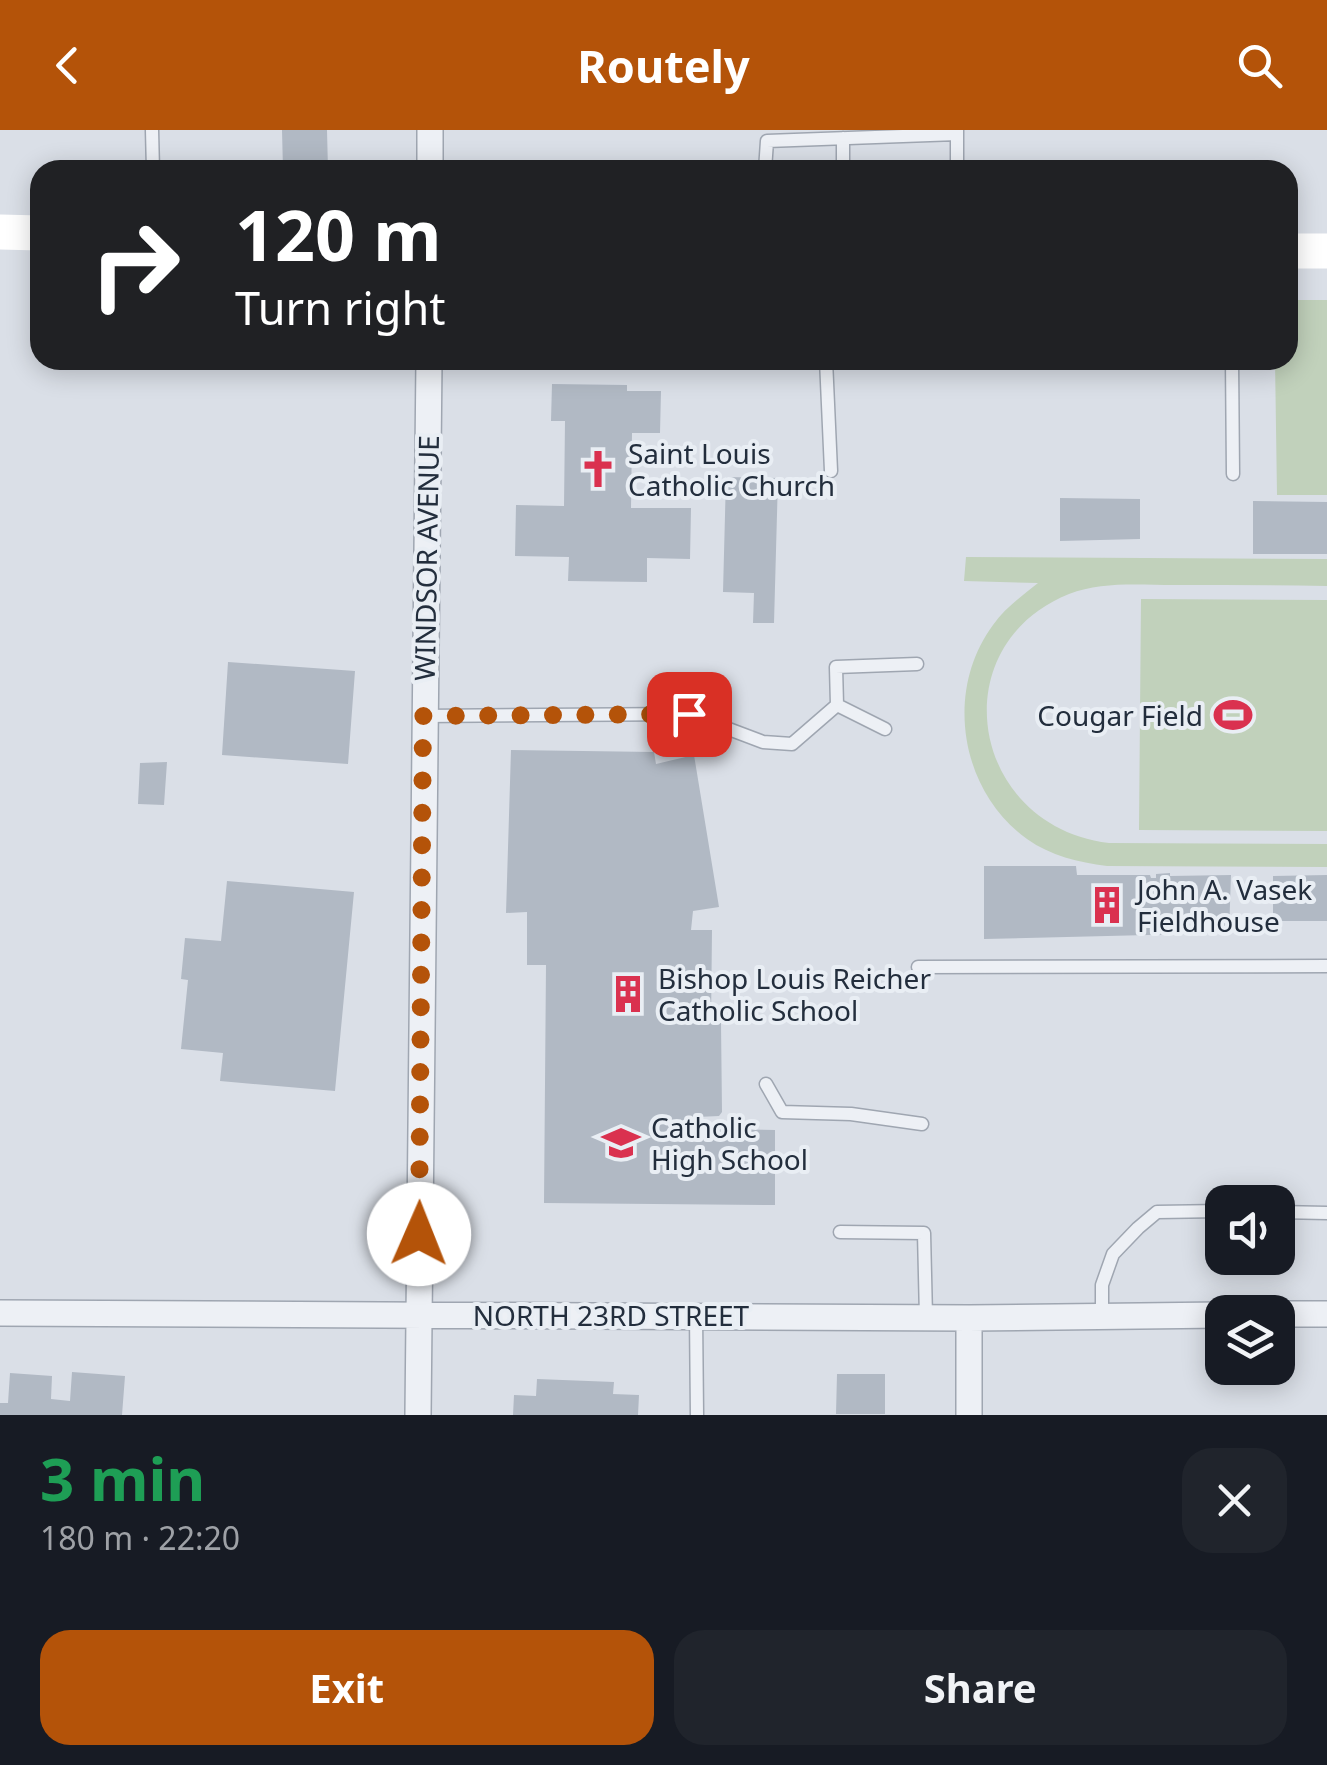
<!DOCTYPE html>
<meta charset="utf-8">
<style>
:root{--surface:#171b24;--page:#20242c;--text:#f1f3f6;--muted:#9ea1a6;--accent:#b45309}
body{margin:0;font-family:"Noto Sans",sans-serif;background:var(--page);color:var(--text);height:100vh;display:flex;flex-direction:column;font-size:38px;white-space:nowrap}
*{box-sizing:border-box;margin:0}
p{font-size:32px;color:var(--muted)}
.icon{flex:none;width:55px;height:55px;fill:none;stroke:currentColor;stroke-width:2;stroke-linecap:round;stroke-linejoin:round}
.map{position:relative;height:1285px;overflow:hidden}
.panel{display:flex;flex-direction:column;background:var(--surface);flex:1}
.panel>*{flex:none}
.banner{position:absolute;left:30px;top:30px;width:1268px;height:210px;border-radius:30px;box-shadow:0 5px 25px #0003;background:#202124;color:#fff;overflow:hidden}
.controls{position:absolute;left:1205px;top:1055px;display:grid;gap:20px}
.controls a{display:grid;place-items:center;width:90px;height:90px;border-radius:20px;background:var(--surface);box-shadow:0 5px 25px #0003;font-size:50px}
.pin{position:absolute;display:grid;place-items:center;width:85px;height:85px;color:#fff;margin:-42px;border-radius:20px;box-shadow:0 5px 15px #0006}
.me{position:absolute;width:110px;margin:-55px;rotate:1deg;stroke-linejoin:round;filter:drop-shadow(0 0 8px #0008)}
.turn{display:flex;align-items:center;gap:35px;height:210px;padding:0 40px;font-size:45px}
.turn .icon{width:130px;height:130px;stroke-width:2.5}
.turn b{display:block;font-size:70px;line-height:85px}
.round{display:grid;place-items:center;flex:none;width:105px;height:105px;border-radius:30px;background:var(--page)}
.head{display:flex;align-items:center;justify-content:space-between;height:170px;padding:0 40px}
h1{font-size:60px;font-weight:700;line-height:75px;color:#1e9e55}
.action{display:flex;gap:20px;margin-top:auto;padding:20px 40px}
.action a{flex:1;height:115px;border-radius:30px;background:var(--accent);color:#fff;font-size:40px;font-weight:700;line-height:115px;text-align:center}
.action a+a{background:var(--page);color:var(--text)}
header{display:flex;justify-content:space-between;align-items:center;height:130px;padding:0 40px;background:var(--accent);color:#fff;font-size:45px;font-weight:700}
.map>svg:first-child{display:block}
.green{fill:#c1d1bb}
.building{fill:#b1b9c4}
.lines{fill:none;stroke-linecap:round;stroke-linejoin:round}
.service-casing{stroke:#9fa6b1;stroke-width:15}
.minor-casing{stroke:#9fa6b1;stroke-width:28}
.service{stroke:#edf0f5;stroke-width:12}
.minor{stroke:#edf0f5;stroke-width:25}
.secondary{stroke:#fff;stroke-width:35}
.route{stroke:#b45309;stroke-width:18;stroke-dasharray:0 32.4}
.labels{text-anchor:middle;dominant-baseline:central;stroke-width:8;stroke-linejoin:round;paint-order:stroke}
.poi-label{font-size:28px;fill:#232e3d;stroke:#e9eef4;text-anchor:start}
.street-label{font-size:28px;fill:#232e3d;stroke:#e9eef4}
</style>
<header><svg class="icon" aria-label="back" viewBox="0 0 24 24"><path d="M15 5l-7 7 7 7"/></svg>Routely<svg class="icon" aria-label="search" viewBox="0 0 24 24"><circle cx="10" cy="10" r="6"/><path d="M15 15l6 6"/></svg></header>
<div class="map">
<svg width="1327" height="1285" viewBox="0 0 1327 1285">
<rect width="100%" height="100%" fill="#dadfe7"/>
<path class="green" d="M1288,170h39v195h-50l-2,-135h13z
M966,427l361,2v27c-51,-1 -102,-1 -152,-1 -35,0 -73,-4 -106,9 -129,52 -99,232 40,249l218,1v23l-220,-1c-29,-4 -56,-10 -80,-27 -67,-48 -83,-148 -34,-214 12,-17 29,-29 45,-42l-74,-2z
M1141,469l186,1v231l-188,-1z"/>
<path class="building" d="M282,0h45l1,40h-45z
M810,30l56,1v9h-56z
M552,254l75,1v6h34l-1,42h-28l-1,75h60l-1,51 -43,-1v24l-79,-1 1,-24 -54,-1 1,-51 48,1 1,-85h-14z
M726,347l52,1 -4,145h-21l1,-30 -31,-1z
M1060,368l80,1v40l-80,2z
M1253,371l74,1v52h-74z
M228,532l127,9 -7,93 -126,-9z
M511,620l143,2 2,12 38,-9 25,152 -26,4 -2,19h21l-1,93h10l1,89 -3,4 -22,1v12l78,1v75l-231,-2 2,-238h-19v-53l-21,1z
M167,632l-3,43 -26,-1 2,-41z
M984,736h92l1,9h73l1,3h5v-4l14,-1v3l61,-1 -2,58 -245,6z
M1327,745v46h-54v-45z
M227,751l127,11 -19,199 -115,-10 3,-28 -42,-4 7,-69 -7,-1 4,-41 36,3z
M72,1242l53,4 -3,39h-122v-12h8l2,-30 42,3 -1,23 19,2z
M837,1244h48v40h-49z
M537,1249l77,3 -1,12 26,1 -1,20h-125l1,-20 22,1z"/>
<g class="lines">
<g class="service-casing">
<path id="service" d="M152,0l1,40
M957,0v40
M843,30v-22
M765,40l2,-29 190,-7
M826,230l5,111
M1232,230l1,114
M837,575l48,24
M423,586l266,-2 74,28 29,2 45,-39 -1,-38 81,-3
M918,837l409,-1
M766,954l16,28 69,2 71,10
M1278,1082l49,1
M840,1102l84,1 2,84
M696,1185l1,100
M1102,1186v-31l11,-31 25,-26 19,-16 65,-1"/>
</g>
<g class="minor-casing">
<path id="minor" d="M430,0v40
M0,1183l969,5 253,-3
M1278,1184h49
M418,1285l11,-1055
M969,1285v-97"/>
</g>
<use href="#service" class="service"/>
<use href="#minor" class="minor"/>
<path class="secondary" d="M0,102l40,1
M1288,121h39"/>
</g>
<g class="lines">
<path class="route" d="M419,1104l4,-518 266,-2"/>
</g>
<defs>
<g id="church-bare" transform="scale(3)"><path d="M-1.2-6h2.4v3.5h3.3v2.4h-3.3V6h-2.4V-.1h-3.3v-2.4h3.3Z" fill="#da314f" stroke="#e9eef4" stroke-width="2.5" paint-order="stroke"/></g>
<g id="stadium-bare" transform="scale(3)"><path d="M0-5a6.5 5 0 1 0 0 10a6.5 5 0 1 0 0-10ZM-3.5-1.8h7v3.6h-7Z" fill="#da314f" stroke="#e9eef4" stroke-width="2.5" paint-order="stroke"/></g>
<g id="building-bare" transform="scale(3)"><path d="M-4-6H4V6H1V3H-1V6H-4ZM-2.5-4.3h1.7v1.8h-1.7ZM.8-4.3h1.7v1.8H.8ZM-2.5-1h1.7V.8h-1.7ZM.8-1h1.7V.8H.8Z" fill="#da314f" stroke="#e9eef4" stroke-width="2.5" paint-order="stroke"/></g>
<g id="school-bare" transform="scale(3)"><path d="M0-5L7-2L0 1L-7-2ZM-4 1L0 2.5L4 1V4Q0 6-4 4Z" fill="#da314f" stroke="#e9eef4" stroke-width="2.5" paint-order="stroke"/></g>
</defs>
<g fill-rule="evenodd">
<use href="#church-bare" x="598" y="339"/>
<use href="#stadium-bare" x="1233" y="585"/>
<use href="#building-bare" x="1107" y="775"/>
<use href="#building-bare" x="628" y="864"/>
<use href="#school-bare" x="621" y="1013"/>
</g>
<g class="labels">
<g class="poi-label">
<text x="628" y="323">Saint Louis<tspan x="628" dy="32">Catholic Church</tspan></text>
<text x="1203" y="585" text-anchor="end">Cougar Field</text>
<text x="1137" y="759">John A. Vasek<tspan x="1137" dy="32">Fieldhouse</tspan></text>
<text x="658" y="848">Bishop Louis Reicher<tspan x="658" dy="32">Catholic School</tspan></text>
<text x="651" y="997">Catholic<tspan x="651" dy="32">High School</tspan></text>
</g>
<g class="street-label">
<text transform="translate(426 428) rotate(-89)">WINDSOR AVENUE</text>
<text x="611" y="1185">NORTH 23RD STREET</text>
</g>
</g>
</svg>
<div class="controls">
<a><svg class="icon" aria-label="sound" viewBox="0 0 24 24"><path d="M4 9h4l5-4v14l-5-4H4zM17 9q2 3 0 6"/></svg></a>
<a><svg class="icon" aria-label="layers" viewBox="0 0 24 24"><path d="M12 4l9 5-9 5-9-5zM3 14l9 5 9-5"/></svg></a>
</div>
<div class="pin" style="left:689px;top:584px;background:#d93025"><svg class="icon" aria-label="arrive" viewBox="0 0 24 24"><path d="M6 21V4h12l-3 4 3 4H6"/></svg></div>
<svg class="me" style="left:419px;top:1104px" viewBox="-20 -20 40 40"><circle r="19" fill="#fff"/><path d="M0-13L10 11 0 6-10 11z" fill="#b45309"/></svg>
<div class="banner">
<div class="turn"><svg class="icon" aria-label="right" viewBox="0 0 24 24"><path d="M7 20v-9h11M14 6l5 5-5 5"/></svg><div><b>120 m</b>Turn right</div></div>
</div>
</div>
<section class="panel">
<div class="head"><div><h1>3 min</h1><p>180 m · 22:20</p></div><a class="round"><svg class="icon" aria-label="close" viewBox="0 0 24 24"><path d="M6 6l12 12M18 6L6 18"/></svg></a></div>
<div class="action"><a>Exit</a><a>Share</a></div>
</section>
